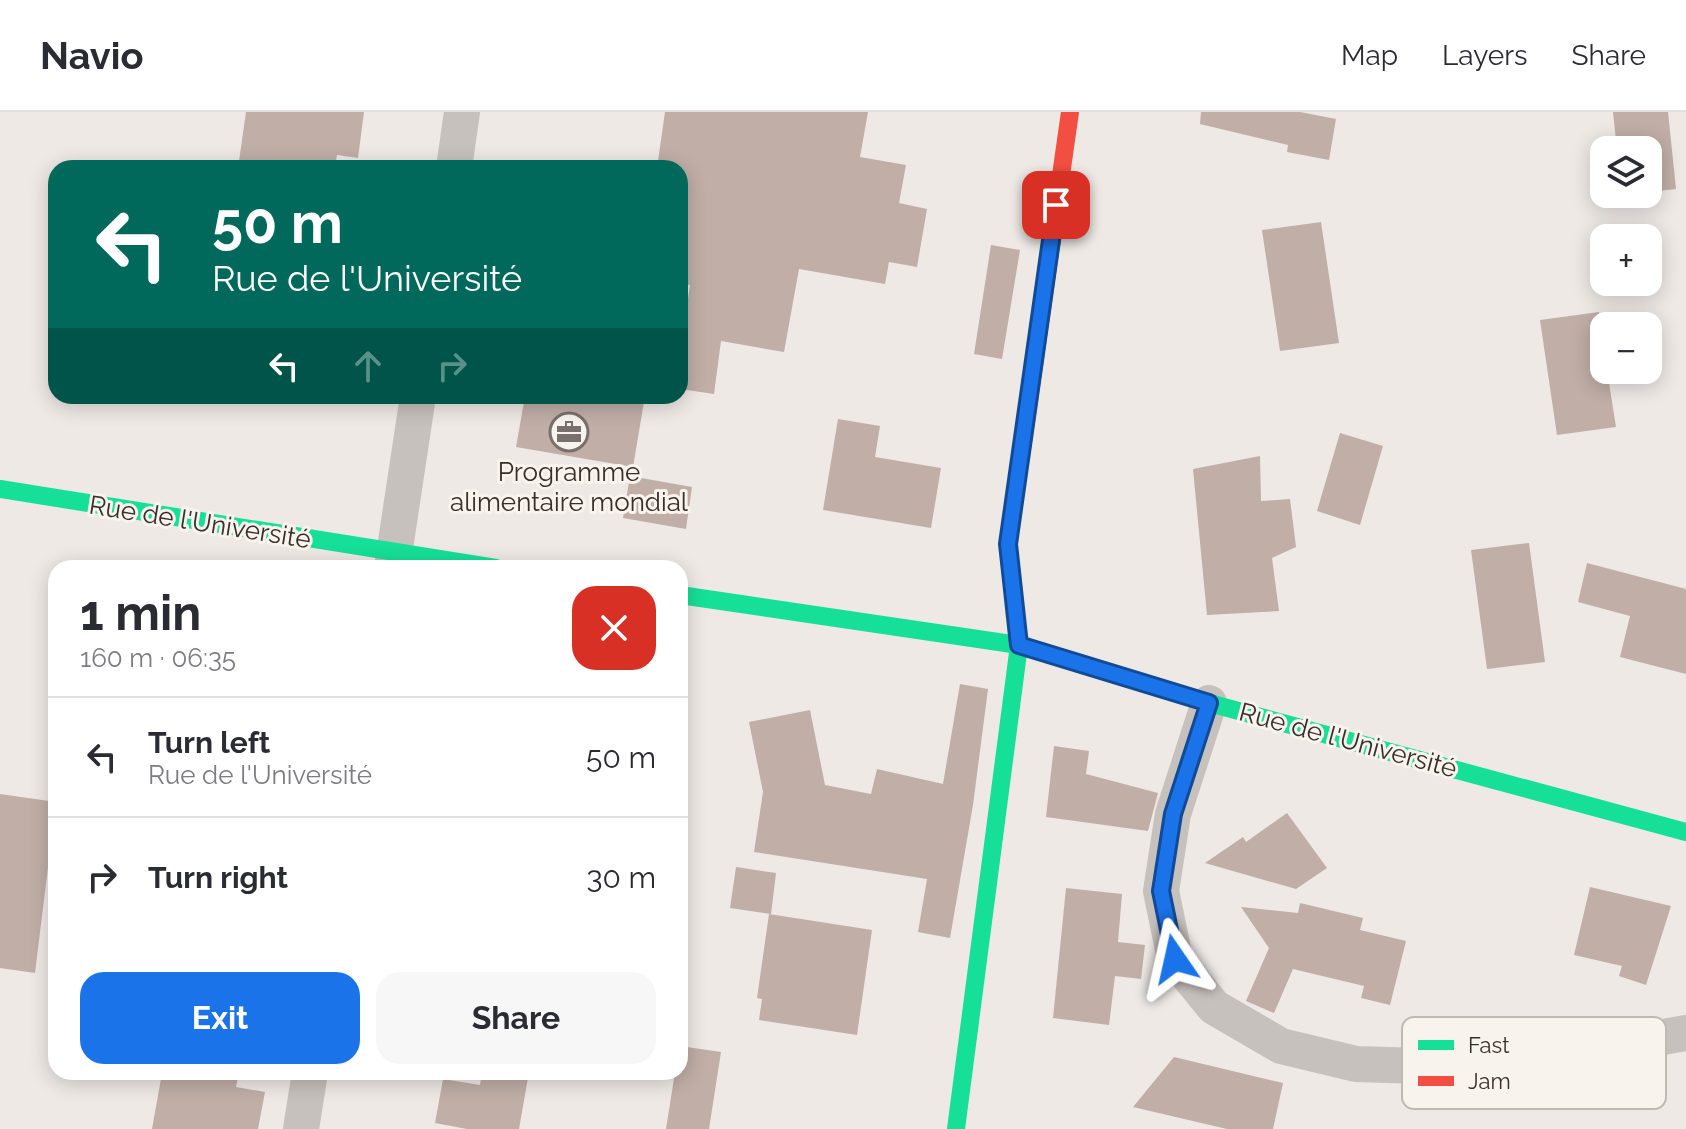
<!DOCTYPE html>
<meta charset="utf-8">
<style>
:root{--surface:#fff;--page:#f7f7f7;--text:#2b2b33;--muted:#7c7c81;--line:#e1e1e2;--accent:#1a73e8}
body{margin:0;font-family:Raleway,sans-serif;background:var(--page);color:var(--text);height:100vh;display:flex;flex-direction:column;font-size:30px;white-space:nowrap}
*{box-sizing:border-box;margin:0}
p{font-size:26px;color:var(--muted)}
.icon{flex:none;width:44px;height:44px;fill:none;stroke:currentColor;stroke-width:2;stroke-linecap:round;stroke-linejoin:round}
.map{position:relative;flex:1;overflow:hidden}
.sheet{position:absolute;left:48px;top:448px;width:640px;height:520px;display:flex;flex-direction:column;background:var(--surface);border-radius:24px;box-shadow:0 4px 20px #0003}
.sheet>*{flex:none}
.hud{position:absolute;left:48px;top:48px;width:640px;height:244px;border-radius:24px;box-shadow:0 4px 20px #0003;background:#00695c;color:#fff;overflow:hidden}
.tools{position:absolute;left:1590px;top:24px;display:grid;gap:16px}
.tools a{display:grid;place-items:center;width:72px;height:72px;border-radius:16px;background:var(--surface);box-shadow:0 4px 20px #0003;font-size:40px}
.pin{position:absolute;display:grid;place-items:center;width:68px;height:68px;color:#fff;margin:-34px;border-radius:16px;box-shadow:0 4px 12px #0006}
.me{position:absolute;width:88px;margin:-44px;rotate:349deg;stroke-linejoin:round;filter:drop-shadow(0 0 6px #0008)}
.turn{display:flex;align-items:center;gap:28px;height:168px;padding:0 32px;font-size:36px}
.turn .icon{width:104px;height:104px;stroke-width:2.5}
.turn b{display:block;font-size:56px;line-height:68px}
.lanes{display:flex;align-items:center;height:76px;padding:0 32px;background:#0003;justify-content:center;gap:40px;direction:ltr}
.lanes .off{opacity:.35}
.round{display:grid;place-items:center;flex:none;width:84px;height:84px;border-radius:24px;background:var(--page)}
.headline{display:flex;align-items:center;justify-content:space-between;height:136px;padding:0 32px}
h1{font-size:48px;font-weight:700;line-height:60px}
.action{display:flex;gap:16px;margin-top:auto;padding:16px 32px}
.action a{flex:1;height:92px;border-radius:24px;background:var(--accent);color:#fff;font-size:32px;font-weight:700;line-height:92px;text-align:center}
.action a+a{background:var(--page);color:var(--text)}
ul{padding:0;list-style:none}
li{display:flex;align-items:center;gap:24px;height:120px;padding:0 32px;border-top:2px solid var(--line)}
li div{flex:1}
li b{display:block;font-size:30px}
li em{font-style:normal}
header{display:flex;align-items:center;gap:48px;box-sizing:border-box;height:112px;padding:0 40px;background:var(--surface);border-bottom:2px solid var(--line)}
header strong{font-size:38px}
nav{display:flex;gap:44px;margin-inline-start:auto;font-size:28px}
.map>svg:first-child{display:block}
.building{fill:#c0aea7}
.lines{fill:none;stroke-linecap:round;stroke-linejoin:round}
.street{stroke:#c7c1bd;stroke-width:36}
.fast{stroke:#16e098;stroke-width:18}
.jam{stroke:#f24e42;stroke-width:18}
.route-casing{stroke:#114b97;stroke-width:20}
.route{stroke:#1a73e8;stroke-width:14}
.labels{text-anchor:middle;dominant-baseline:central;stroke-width:6;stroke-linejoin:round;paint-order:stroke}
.poi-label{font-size:26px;fill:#382f2b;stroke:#f9f3ed}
.street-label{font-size:26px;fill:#382f2b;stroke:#f9f3ed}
.key{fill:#f9f3ed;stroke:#bfb8b3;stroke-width:2}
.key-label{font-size:22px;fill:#382f2b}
</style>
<header>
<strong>Navio</strong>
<nav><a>Map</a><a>Layers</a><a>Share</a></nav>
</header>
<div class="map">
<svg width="1686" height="1017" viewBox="0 0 1686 1017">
<rect width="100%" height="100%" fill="#eee9e5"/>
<path class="building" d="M246,0h118l-6,46 -21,-3 -2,13h-97z
M665,0h203l-8,45 46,8 -7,38 28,6 -10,58 -28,-5 -4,22 -86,-15 -15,83 -63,-11 -7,53 -34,-5v-38l10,-66 -10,-1v-116h-23z
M1201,0h99l36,7 -7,41 -42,-8 1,-7 -88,-21z
M1613,0h55l8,77 -28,3v-42h-31z
M1321,110l18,121 -59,8 -18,-121z
M991,133l29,5 -18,109 -28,-5z
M1599,200l5,35v23h3l9,57 -59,8 -17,-115z
M525,284h120l-12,71 -117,-20z
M838,307l42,7 -5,31 66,11 -10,60 -108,-18z
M1340,321l43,13 -23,79 -43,-14z
M1260,344l1,45 29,-2 6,48 -24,11 7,53 -72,4 -14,-146z
M630,364l62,11 -6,42 -63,-11z
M1529,431l16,119 -58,7 -16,-119z
M1587,451l99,26v85l-66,-17 10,-41 -52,-14z
M960,572l28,5 -15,116 -23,133 -32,-6 9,-53 -173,-27 9,-60 -14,-70 61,-12 15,75 46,9 6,-25 66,15z
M1054,634l35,5 -3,23 72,19 -10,38 -102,-14z
M0,682l56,8 -21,171 -35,-5z
M1287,701l40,55 -31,21 -91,-26 38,-26 3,5z
M736,755l40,6 -5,41 -41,-6z
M1590,775l81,19 -25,79 -27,-9 3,-10 -48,-11z
M1066,776l56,6 -4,48 27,3 -4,34 -26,-3 -6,49 -56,-7z
M1300,791l63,15 -3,12 46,11 -16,64 -29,-7 3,-12 -71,-17 -19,44 -28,-12 23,-53 -28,-41 57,6z
M769,802l103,16 -15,105 -98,-15 3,-21 -5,-1z
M680,934l41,6 -12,77h-43l9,-57h5z
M1174,945l109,26 -10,46h-46l-94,-22z
M186,960h53l-3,15 29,5 -7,37h-106l10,-56 23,5z
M482,960h47l-10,57h-52l-32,-6 8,-44 37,6z"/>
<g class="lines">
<path class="street" d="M454,56l8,-56
M392,456l26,-172
M1209,591l-36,111 -12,77 14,68 39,48 67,39 75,18 129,4 201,-35
M301,1017l9,-57"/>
<path class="fast" d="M0,377l496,79
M680,483l339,50 190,58 477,129
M956,1017l63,-484 -11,-101 17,-116"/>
<path class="jam" d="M1025,316l45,-316"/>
</g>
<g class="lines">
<g class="route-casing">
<path id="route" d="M1056,93l-48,339 11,101 190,58 -36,111 -12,77 14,68"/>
</g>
<use href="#route" class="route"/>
</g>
<defs>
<g id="office-ring" transform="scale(2)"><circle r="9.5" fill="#f9f3ed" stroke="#78706c" stroke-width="1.5"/><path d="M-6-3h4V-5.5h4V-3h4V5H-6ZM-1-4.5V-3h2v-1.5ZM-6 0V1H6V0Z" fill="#78706c"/></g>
</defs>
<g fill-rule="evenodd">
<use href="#office-ring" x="569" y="320"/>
</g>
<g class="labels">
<g class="poi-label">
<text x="569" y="360">Programme<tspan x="569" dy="30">alimentaire mondial</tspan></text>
</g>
<g class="street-label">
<text transform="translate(200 410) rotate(9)">Rue de l'Université</text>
<text transform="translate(1348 628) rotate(15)">Rue de l'Université</text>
</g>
</g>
<rect x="1402" y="905" width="264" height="92" rx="12" class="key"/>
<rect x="1418" y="928" width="36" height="10" fill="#16e098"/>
<rect x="1418" y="964" width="36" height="10" fill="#f24e42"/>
<g class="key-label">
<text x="1468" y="941">Fast</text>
<text x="1468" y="977">Jam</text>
</g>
</svg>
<div class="tools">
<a><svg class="icon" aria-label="layers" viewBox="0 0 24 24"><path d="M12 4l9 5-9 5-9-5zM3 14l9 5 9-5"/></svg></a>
<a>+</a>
<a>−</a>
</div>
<div class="pin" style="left:1056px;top:93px;background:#d93025"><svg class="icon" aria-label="arrive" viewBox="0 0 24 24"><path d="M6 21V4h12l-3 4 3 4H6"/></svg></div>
<svg class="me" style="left:1175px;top:847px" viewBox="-20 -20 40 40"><path d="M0-17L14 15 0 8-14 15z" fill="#1a73e8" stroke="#fff" stroke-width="4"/></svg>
<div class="hud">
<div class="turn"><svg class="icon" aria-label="left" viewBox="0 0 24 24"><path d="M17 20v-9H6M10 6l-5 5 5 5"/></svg><div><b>50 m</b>Rue de l'Université</div></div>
<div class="lanes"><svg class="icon" aria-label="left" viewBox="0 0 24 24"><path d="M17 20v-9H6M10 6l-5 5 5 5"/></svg><svg class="icon off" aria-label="ahead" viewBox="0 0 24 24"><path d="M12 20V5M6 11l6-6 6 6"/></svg><svg class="icon off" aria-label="right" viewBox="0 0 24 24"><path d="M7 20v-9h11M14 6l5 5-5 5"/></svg></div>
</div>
<section class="sheet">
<div class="headline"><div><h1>1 min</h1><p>160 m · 06:35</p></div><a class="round" style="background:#d93025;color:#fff"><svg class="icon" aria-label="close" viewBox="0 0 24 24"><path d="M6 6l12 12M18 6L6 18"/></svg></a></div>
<ul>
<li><svg class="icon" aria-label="left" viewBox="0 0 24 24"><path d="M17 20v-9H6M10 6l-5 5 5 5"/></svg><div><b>Turn left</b><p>Rue de l'Université</p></div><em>50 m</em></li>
<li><svg class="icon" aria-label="right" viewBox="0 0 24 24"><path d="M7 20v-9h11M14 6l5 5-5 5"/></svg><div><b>Turn right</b></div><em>30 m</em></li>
</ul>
<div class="action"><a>Exit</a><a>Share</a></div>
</section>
</div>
